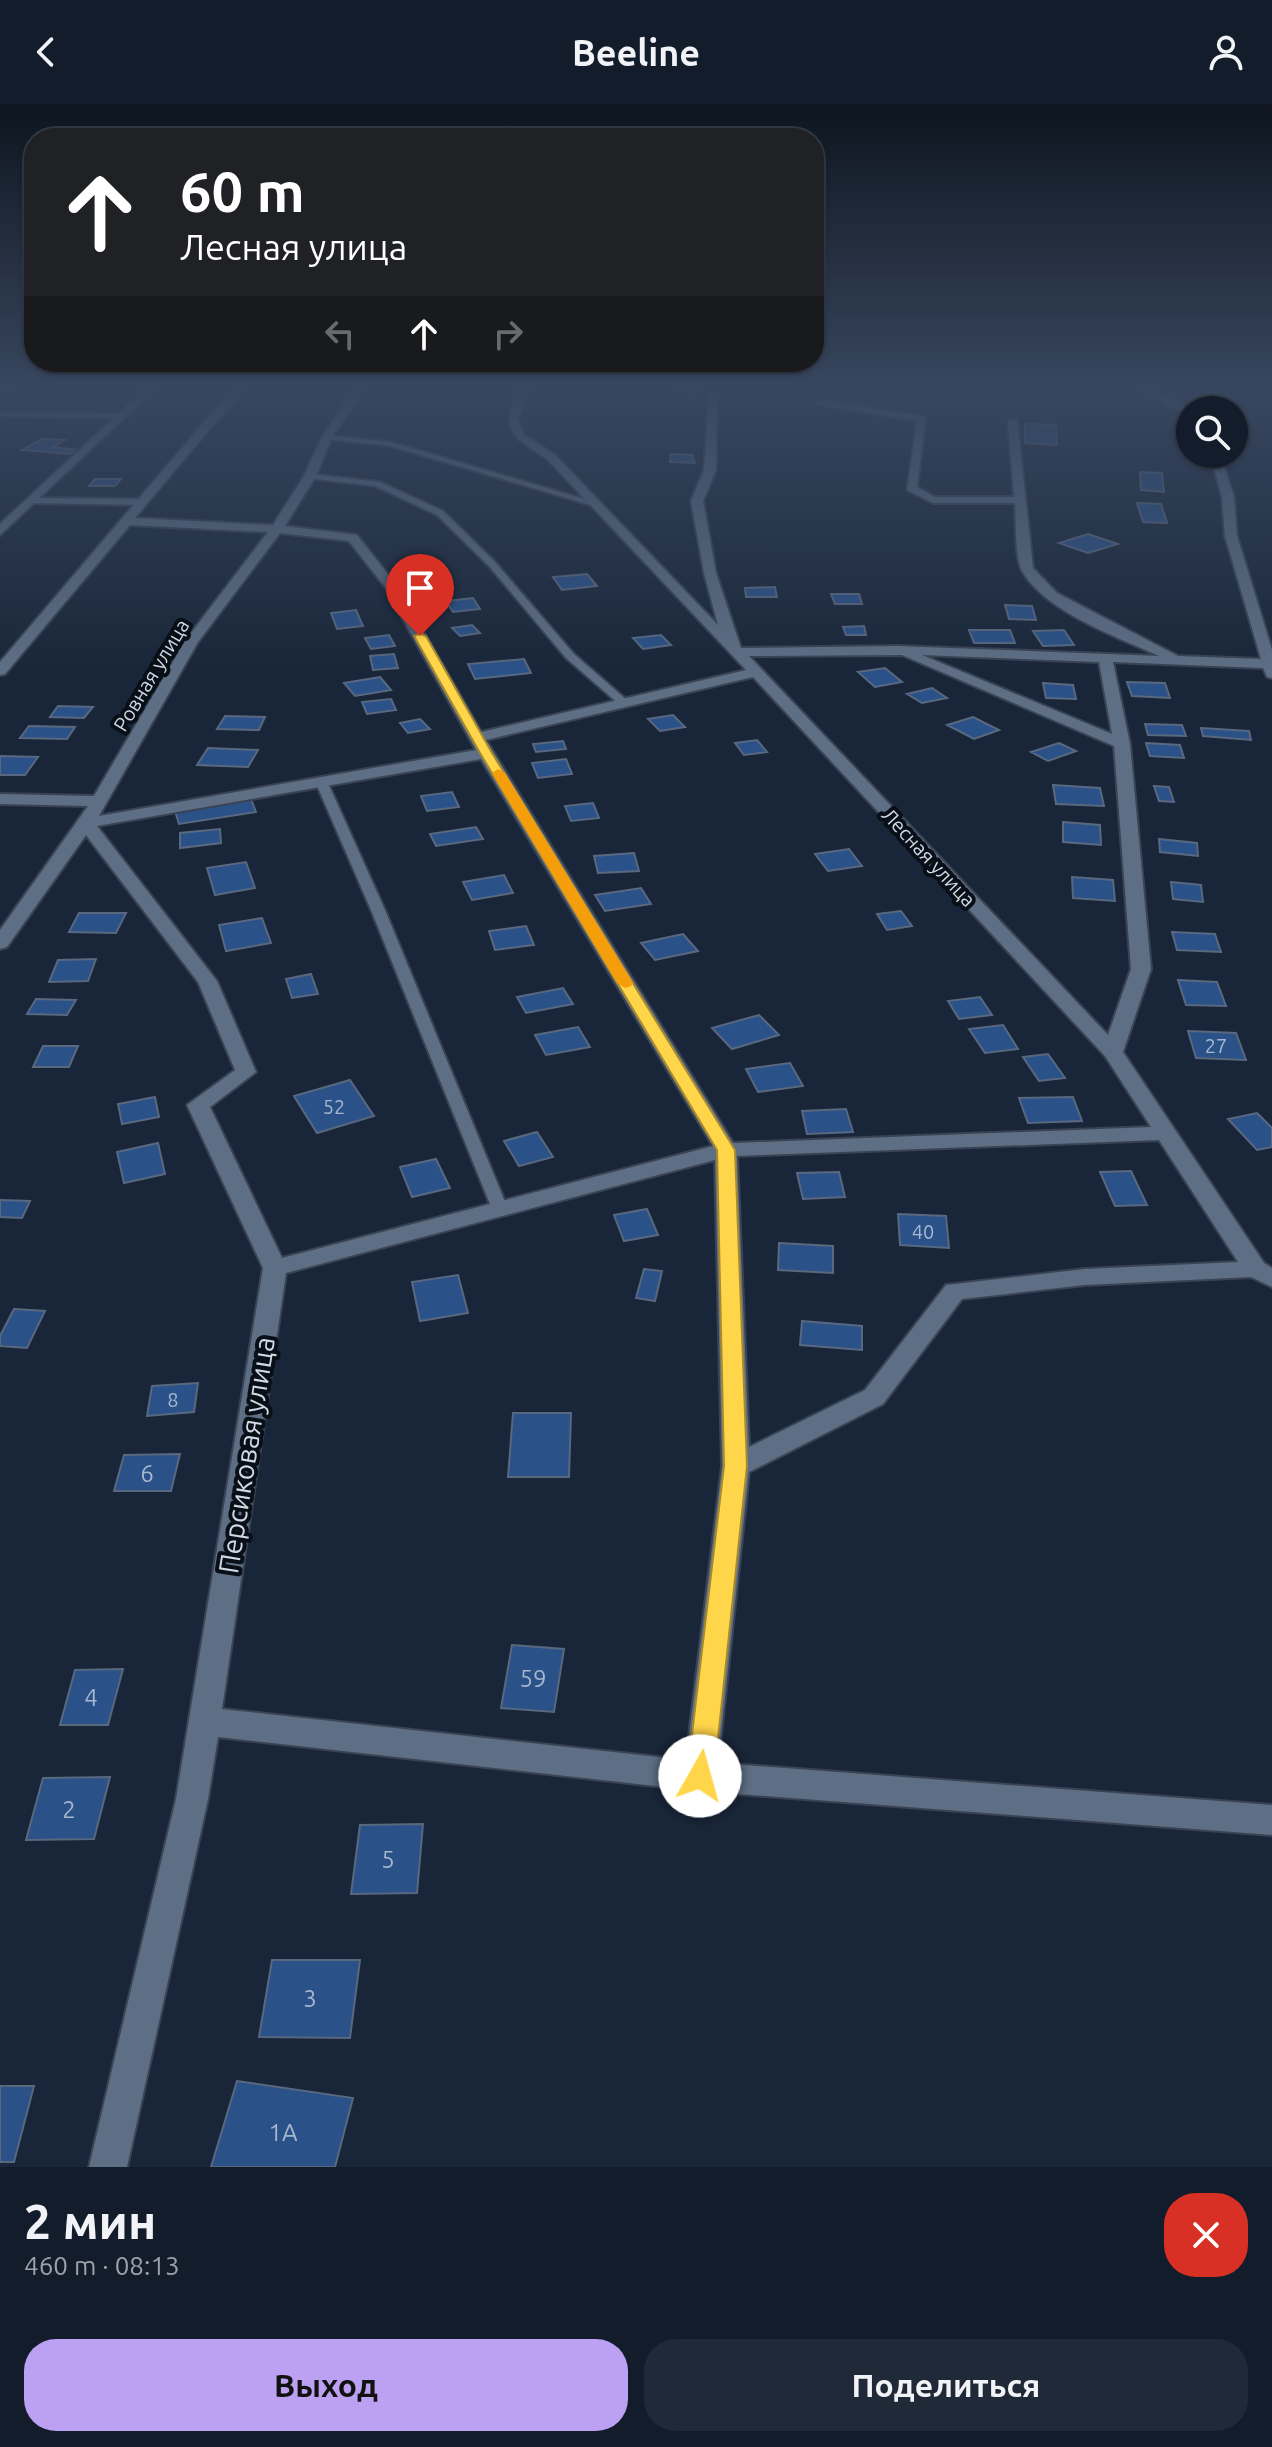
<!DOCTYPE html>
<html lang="ru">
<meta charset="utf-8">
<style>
:root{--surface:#131c2b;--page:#202937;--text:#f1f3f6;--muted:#9da1a9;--line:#323a47;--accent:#bca0f2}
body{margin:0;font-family:Ubuntu,sans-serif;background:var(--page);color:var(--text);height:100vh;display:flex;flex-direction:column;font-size:30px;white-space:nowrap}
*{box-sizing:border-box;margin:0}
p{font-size:26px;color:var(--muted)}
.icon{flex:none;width:44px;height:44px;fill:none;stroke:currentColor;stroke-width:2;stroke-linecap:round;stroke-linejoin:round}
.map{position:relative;height:2063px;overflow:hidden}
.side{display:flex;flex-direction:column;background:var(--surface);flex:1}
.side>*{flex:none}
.banner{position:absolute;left:24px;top:24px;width:800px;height:244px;border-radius:32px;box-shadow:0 2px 6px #0004,0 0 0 2px var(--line);background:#202124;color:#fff;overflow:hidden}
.controls{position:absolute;left:1176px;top:292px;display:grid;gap:16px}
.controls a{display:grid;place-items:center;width:72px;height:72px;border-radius:50%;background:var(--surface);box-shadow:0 2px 6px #0004,0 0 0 2px var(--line);font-size:40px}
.pin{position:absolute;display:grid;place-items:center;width:68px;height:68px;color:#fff;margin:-82px -34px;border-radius:50% 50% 50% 0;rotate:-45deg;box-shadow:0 0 8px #0007}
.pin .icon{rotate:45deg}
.me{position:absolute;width:88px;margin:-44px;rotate:7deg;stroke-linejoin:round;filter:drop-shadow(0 0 6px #0008)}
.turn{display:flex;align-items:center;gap:28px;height:168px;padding:0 24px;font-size:36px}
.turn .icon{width:104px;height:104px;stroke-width:2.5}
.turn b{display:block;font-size:56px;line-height:68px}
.lanes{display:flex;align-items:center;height:76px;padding:0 24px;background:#0003;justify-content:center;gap:40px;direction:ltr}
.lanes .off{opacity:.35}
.round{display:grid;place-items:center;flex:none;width:84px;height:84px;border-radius:32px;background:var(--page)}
.summary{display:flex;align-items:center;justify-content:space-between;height:136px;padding:0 24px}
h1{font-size:48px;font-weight:600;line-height:60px}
.button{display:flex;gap:16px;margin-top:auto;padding:16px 24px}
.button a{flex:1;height:92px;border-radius:32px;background:var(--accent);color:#111;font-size:32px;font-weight:600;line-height:92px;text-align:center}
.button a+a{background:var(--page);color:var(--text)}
header{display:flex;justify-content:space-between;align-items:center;height:104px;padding:0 24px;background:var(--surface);font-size:36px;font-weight:600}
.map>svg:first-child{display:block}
.building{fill:#2a5188;stroke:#59687f;stroke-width:2}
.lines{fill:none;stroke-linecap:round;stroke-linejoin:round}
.service-casing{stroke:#394353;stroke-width:4}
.minor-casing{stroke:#394353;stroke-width:4}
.service{fill:#5e6e84;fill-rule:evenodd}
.minor{fill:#5e6e84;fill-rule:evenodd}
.route{fill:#ffd54a;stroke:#a68a30;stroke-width:2}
.slow{fill:#f59e0b}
.labels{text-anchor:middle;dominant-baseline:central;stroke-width:8;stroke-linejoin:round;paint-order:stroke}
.far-street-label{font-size:20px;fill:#d0d9e6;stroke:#090f17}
.number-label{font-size:20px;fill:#a6b7ce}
.near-number-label{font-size:24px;fill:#a6b7ce}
.near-street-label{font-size:28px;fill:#d0d9e6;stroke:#090f17}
</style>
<header><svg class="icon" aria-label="back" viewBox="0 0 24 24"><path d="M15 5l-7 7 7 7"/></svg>Beeline<svg class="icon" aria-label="person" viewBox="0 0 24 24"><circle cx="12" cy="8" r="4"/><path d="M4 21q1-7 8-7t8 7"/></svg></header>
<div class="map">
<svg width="1272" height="2063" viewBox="0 0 1272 2063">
<rect width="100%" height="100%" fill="#192639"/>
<path class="building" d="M680,284l23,1 -6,7 -23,-2z
M1025,320l31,1 1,20 -32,-2z
M42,335l23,1 -12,7 26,3 -8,4 -49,-4z
M671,350l21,1 3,8 -25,-1z
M1140,368l22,1 2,19 -23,-2z
M95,375h26l-6,7h-26z
M1137,399l24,1 6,19 -24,-1z
M1088,430l30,10 -30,9 -29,-10z
M587,470l10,12 -35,4 -9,-13z
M775,483l2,10h-31l-1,-9z
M831,490h28l3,10h-27z
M473,494l7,11 -27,3 -7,-11z
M1005,501l27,1 4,14 -27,-1z
M356,506l7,16 -26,3 -6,-16z
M472,521l8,8 -20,3 -8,-8z
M864,522l2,9h-20l-3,-8z
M969,526h41l5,13h-41z
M1064,526l10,15 -31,1 -10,-15z
M389,531l6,11 -24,3 -6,-11z
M661,531l10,10 -28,4 -10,-11z
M394,550l4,14 -25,2 -3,-14z
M524,555l7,14 -56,6 -7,-15z
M885,564l17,14 -27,5 -17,-15z
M380,573l11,13 -36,6 -11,-13z
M1127,578l38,1 5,15 -38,-2z
M1043,579l30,2 3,14 -30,-1z
M932,584l15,10 -25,5 -15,-9z
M391,595l5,11 -29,4 -5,-12z
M58,602l35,1 -9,11 -34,-1z
M673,611l12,12 -25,4 -12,-12z
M225,612l40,1 -6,13 -42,-1z
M973,613l26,13 -25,9 -27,-14z
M420,615l10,10 -22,4 -8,-10z
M1145,620l37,1 4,11 -38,-1z
M29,622l46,1 -8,12 -47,-1z
M1201,624l48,3 2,9 -48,-4z
M757,636l10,12 -23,3 -9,-12z
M563,637l3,8 -30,3 -3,-8z
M1059,639l17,8 -28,10 -17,-9z
M1146,639l34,2 4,13 -34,-2z
M208,644l50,2 -10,17 -51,-2z
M0,652l38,1 -13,18h-25z
M566,655l6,15 -34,4 -6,-15z
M1053,681l47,3 4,18 -48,-2z
M1154,682l15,1 5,15 -15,-1z
M452,688l7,15 -32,4 -6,-15z
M251,695l5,13 -77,12 -4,-13z
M593,699l6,15 -28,3 -6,-15z
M1063,718l37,3 1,20 -38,-3z
M476,723l7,12 -47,7 -6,-12z
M220,725l1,14 -41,5v-15z
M1159,735l38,4 1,13 -38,-4z
M849,745l13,17 -34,5 -13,-17z
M634,749l5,18 -41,2 -4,-17z
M246,758l9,26 -40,7 -8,-27z
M504,771l9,18 -41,7 -9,-18z
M1072,773l41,3 2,21 -42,-3z
M1171,778l30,3 2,17 -30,-3z
M641,784l10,16 -46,7 -10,-16z
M901,807l11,15 -25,4 -10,-16z
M79,809h47l-10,20 -47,-1z
M262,814l9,25 -45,8 -7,-26z
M526,822l8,19 -39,5 -6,-19z
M1172,828l43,2 6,18 -44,-2z
M683,830l15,17 -43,9 -14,-17z
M96,855l-8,22 -39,1 9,-22z
M311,870l7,20 -26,4 -6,-19z
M1178,876l39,2 9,24 -40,-1z
M563,884l10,16 -47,9 -9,-16z
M980,893l12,18 -33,4 -11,-18z
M36,895l40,1 -9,15 -40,-1z
M759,911l20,20 -47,14 -20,-21z
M1003,921l15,24 -33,4 -16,-24z
M578,923l12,20 -44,8 -11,-20z
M1188,927l48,2 10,27 -50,-2z
M43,942h35l-9,21h-36z
M1048,950l17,24 -26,3 -16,-24z
M790,959l13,23 -45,6 -12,-23z
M350,976l24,36 -57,17 -23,-37z
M155,993l4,20 -37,7 -4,-20z
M1073,993l9,24 -54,2 -9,-25z
M846,1005l7,23 -46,2 -5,-23z
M1257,1009l15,15v19l-15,3 -29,-31z
M537,1028l16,25 -34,9 -15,-25z
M158,1039l7,31 -41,9 -7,-31z
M436,1055l14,29 -38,9 -12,-30z
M1131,1067l16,34 -32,1 -15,-34z
M839,1068l6,25 -42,2 -6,-26z
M0,1096l30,1 -8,17 -22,-1z
M647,1105l11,26 -34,6 -10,-26z
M898,1110l48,2 3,32 -49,-3z
M779,1139l54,3v27l-55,-3z
M644,1165l18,2 -7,30 -19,-3z
M458,1171l10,38 -48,8 -8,-39z
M14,1205l31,2 -18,37 -27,-2v-10z
M802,1217l60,5v24l-62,-5z
M198,1279l-4,29 -47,4 5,-30z
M513,1309h58l-2,64h-61z
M180,1350l-9,37h-57l10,-36z
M512,1541l52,4 -10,63 -53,-4z
M123,1565l-15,56h-48l15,-55z
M110,1673l-16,62 -68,1 17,-62z
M423,1720l-6,69 -66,1 9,-69z
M272,1856h88l-10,78 -91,-1z
M237,1977l116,17 -18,69h-124z
M0,1982h34l-20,76h-14z"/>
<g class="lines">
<g class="service-casing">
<path id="service" d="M0,308l121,2 4,2 -4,2 -121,-2z
M324,331l67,7 210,62 -7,2 -204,-60 -63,-7z
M310,370l70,8 63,29 52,51 79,92 54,47v4h-8l-54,-47 -77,-92 -52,-51 -62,-29 -68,-8z
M31,394l113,1 4,3 -4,3 -116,-2 -1,-2z
M321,673l6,4 58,129 123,299 -2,4h-12l-2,-4 -121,-299 -56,-129z"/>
</g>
<g class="minor-casing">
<path id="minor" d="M0,283h13l-13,6z
M147,283h10l-157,148v-11z
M239,283h10l-37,39 -77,92 138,7 31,-49 18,-39 34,-50h10l-34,50 -16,39 -31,50 72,9 40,51 84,146 265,-62 -199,-211c-39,-26 -46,-26 -28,-72h10l-11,30 5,17 32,21 163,170 -14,-52 -13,-72 13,-31 5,-74 8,-2 -1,76 -13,31 13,72 25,75 156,-2 262,10c-42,-19 -113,-44 -137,-85 -7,-12 -6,-52 -7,-68h-82l-26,-13 10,-69 -102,-17 4,-5 107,18 -9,70 18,10h79l-6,-76 9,-2 16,149 24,25 121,63 83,3 -36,-123 -3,-39 -12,-43h10l14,43 3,39 35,114v28l-5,-1 -4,-9 -150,-6 17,82 21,225 -28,83 141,211 8,5v19l-21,-10 -166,8 -123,14 -79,105 -134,68 -31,291 554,42v30l-572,-44 -482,-54 -10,62 -81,368h-38l87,-368 87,-531 -76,-163 48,-35 -37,-88 -112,-147 -79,112 -7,2v-19l88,-124 -88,-2v-10l94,2 91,-155 83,-109 -138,-7 -125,149 -5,1v-13l204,-240zM280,429l69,8 36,46 91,163 -377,66 99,-174zM902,551l212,91 17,223 -23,66 -359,-379zM922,551l177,7 13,72zM753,573l352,379 46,71 -418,16 -247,-403zM481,655l232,387 -431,112 -72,-151 46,-35 -39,-91 -120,-155zM1159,1036l79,122 -153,7 -139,16 -81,105 -116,57 -12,-291zM715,1056l7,306 -36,294 -464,-51 64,-436z
M1134,283h12l48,23h-4v5l-4,-1z"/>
</g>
<use href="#service" class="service"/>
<use href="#minor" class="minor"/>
</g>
<linearGradient id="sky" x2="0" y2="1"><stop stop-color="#0e151f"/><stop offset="0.5" stop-color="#38475f"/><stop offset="1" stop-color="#38475f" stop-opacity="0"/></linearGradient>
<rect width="1272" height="571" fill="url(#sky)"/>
<path class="route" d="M420,529l6,3 66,117 243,397 12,316 -33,310 -4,8 -10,4 -9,-4 -4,-8 37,-310 -7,-316 -237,-397 -66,-117z"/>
<path class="slow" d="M498,665l7,4 128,210 -2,3 -6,2 -8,-5 -125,-210z"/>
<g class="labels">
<g class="far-street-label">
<text transform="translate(151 571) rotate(-59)">Ровная улица</text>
<text transform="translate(929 753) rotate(47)">Лесная улица</text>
</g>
<g class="number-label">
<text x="1216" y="941">27</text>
<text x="334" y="1002">52</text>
<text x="923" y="1127">40</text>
<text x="173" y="1295">8</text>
</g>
<g class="near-number-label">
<text x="147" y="1369">6</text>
<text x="533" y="1574">59</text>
<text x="91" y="1593">4</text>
<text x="69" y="1705">2</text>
<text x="388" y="1755">5</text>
<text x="310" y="1894">3</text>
<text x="283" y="2028">1А</text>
</g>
<g class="near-street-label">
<text transform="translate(246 1351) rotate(-81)">Персиковая улица</text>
</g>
</g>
</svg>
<div class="controls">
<a><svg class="icon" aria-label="search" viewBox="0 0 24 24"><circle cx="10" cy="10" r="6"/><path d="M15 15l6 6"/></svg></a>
</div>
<div class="pin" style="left:420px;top:532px;background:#d93025"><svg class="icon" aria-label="arrive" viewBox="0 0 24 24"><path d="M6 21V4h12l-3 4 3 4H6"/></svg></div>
<svg class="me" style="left:700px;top:1672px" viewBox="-20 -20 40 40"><circle r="19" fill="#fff"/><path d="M0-13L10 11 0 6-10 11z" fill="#ffd54a"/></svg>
<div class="banner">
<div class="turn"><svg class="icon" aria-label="ahead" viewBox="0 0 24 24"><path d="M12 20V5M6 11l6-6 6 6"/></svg><div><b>60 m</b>Лесная улица</div></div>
<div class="lanes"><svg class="icon off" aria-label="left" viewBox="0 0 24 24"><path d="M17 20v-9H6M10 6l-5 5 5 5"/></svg><svg class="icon" aria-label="ahead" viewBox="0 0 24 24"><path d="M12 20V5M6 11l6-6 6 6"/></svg><svg class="icon off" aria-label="right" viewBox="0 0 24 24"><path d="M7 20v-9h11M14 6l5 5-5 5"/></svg></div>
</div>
</div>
<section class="side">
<div class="summary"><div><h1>2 мин</h1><p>460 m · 08:13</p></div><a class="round" style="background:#d93025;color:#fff"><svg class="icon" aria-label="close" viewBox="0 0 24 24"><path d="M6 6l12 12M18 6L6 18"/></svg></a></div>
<div class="button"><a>Выход</a><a>Поделиться</a></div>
</section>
